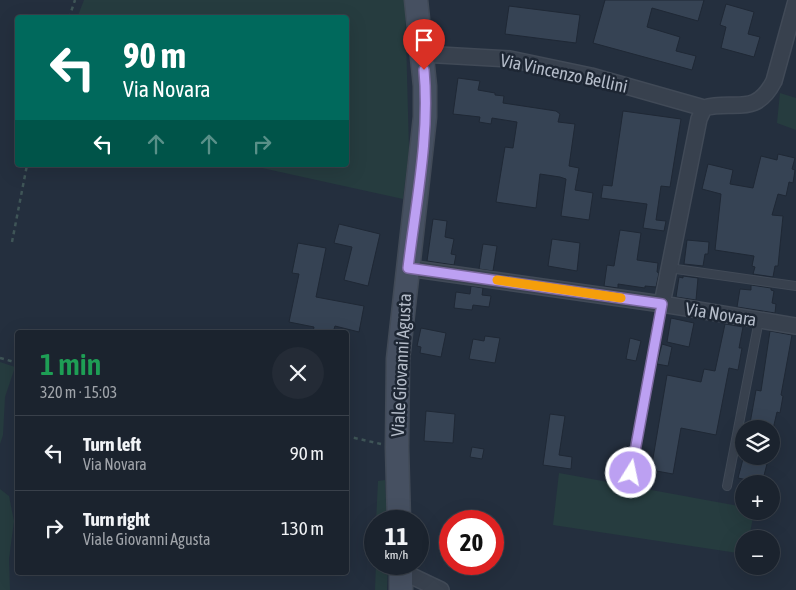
<!DOCTYPE html>
<meta charset="utf-8">
<style>
:root{--surface:#1b232e;--page:#242b36;--text:#f1f3f6;--muted:#a0a4aa;--line:#39404a}
body{margin:0;font-family:"Asap Condensed",sans-serif;background:var(--page);color:var(--text);height:100vh;display:flex;flex-direction:column;font-size:19px;white-space:nowrap}
*{box-sizing:border-box;margin:0}
p{font-size:16px;color:var(--muted)}
.icon{flex:none;width:28px;height:28px;fill:none;stroke:currentColor;stroke-width:2;stroke-linecap:round;stroke-linejoin:round}
.map{position:relative;flex:1;overflow:hidden}
.panel{position:absolute;left:15px;top:330px;width:334px;height:245px;display:flex;flex-direction:column;background:var(--surface);border-radius:5px;box-shadow:0 5px 20px #0002,0 0 0 1px var(--line)}
.panel>*{flex:none}
.guide{position:absolute;left:15px;top:15px;width:334px;height:152px;border-radius:5px;box-shadow:0 5px 20px #0002,0 0 0 1px var(--line);background:#00695c;color:#fff;overflow:hidden}
.buttons{position:absolute;left:735px;top:420px;display:grid;gap:10px}
.buttons a{display:grid;place-items:center;width:45px;height:45px;border-radius:50%;background:var(--surface);box-shadow:0 5px 20px #0002,0 0 0 1px var(--line);font-size:25px}
.speed{position:absolute;left:364px;top:510px;display:flex;gap:10px;font-size:25px;font-weight:700;text-align:center}
.speed>*{display:grid;place-content:center;width:65px;height:65px;border-radius:50%;background:var(--surface);box-shadow:0 5px 20px #0002,0 0 0 1px var(--line);line-height:1}
.speed small{font-size:12px;font-weight:400}
.speed .limit{border:8px solid #d22;background:#fff;color:#111}
.pin{position:absolute;display:grid;place-items:center;width:42px;height:42px;color:#fff;margin:-51px -21px;border-radius:50% 50% 50% 0;rotate:-45deg;box-shadow:0 0 5px #0007}
.pin .icon{rotate:45deg}
.me{position:absolute;width:55px;margin:-28px;rotate:10deg;stroke-linejoin:round;filter:drop-shadow(0 0 4px #0008)}
.turn{display:flex;align-items:center;gap:18px;height:105px;padding:0 25px;font-size:22px}
.turn .icon{width:65px;height:65px;stroke-width:2.5}
.turn b{display:block;font-size:35px;line-height:42px}
.lanes{display:flex;align-items:center;height:48px;padding:0 25px;background:#0003;justify-content:center;gap:25px;direction:ltr}
.lanes .off{opacity:.35}
.round{display:grid;place-items:center;flex:none;width:52px;height:52px;border-radius:26px;background:var(--page)}
.head{display:flex;align-items:center;justify-content:space-between;height:85px;padding:0 25px}
h1{font-size:30px;font-weight:600;line-height:38px;color:#1e9e55}
ul{padding:0;list-style:none}
li{display:flex;align-items:center;gap:15px;height:75px;padding:0 25px;border-top:1px solid var(--line)}
li div{flex:1}
li b{display:block;font-size:19px}
li em{font-style:normal}
.map>svg:first-child{display:block}
.green{fill:#263c3f}
.building{fill:#364354;stroke:#1f2835}
.lines{fill:none;stroke-linecap:round;stroke-linejoin:round}
.lane-casing{stroke:#414a57;stroke-width:10}
.street-casing{stroke:#414a57;stroke-width:18}
.secondary-casing{stroke:#414a57;stroke-width:25}
.path{stroke:#3f5557;stroke-width:2.5;stroke-dasharray:4 4;stroke-linecap:butt}
.lane{stroke:#38414e;stroke-width:8}
.street{stroke:#38414e;stroke-width:15}
.secondary{stroke:#465061;stroke-width:22}
.route-casing{stroke:#7a689d;stroke-width:12}
.route{stroke:#bca0f2;stroke-width:9}
.slow{stroke:#f59e0b;stroke-width:9}
.labels{text-anchor:middle;dominant-baseline:central;stroke-width:5;stroke-linejoin:round;paint-order:stroke}
.street-label{font-size:18px;fill:#b4bcc9;stroke:#1d2633}
</style>
<div class="map">
<svg width="796" height="590" viewBox="0 0 796 590">
<rect width="100%" height="100%" fill="#242f3e"/>
<path class="green" d="M84,0h321l4,150 -6,49 -155,-34h98v-147h-269z
M780,93l16,5v32l-19,-7z
M0,362l15,5 -10,30 -2,38 -3,9z
M559,473l185,34v4h10l-5,28h-5v15l-191,-29z
M385,480l2,41h-11l2,-40z
M0,489l9,7 5,25 -5,38 1,31h-10z
M376,564h12l-1,26h-12z"/>
<path class="building" d="M605,0h99l-6,21 -46,-13 -5,19 33,10 -4,14 20,5 -4,14 -99,-27z
M726,4l28,8 -6,22 12,3 -6,20 -33,-9 5,-21 -6,-2z
M509,6l71,9 -4,28 -71,-9z
M458,78l22,3 -2,9 17,3v2l9,1 -1,7 53,8 4,3 -2,8 17,2 -6,42 10,2 -4,22 18,3 -4,27 -28,-4 5,-37 -6,-2 -20,-3 -4,34 -40,-6 9,-55 8,1 4,-26 -25,-4 -1,6 -12,-2 1,-5 -27,-3z
M623,111l58,8 -11,68 -9,-1 -5,34 10,1 -2,10 -21,-3 4,-24 -46,-6 2,-13 9,1z
M778,154l17,4 -3,11 3,1 -2,13 -4,-1 -3,14 -8,-2 -6,21 11,1 -5,50h-3l-2,11 -20,-3 2,-7 -3,-1 2,-10 -39,-6 6,-56 -19,-5 6,-25 25,6 -3,14 23,4 8,-32 16,4z
M433,219l14,2 -2,16 9,2 -3,15 5,1 -2,10 -27,-4z
M339,224l41,10 -12,52 -24,-6 8,-33 -18,-4z
M620,230l21,3 -4,27 21,3 -1,9 2,1 -3,14 -11,-1v2l-27,-4v4l-14,-2 3,-21 7,1z
M552,239l28,4 -3,28 -29,-5z
M687,240l22,2 -1,12h-3l-2,12 -19,-2z
M298,243l28,5 -10,49 48,9 -5,26 -24,-6 -2,6h-20l1,-5 -25,-5 10,-48 -7,-1z
M483,244l14,2 -4,25 -14,-2z
M683,276l15,2 -2,22 -20,-3 3,-20 4,1z
M751,285l20,3v2l3,1 -2,12 4,1 -1,9 -38,-6 3,-18 11,1z
M471,286l12,2 -1,7 9,1 -2,11 -16,-2 -1,5 -18,-2 2,-16 14,2z
M671,318l23,5 -5,24 -22,-5z
M725,324l18,3 -4,21h3l-4,22 -9,-2 -13,67 -35,-7 -8,46 -22,-4 16,-95 34,7 3,-13 11,2z
M421,328l25,5 -5,24 -21,-4 1,-6 -4,-1z
M770,331l22,4 -11,60 2,1 -3,17 -3,-1 -4,17h-24l7,-39 5,1z
M485,336l15,2 -5,25 -26,-4 4,-20 11,2z
M630,338l11,3 -5,20 -10,-2z
M662,344l10,3 -4,19 -11,-2z
M426,411l29,3 -2,29 -29,-2z
M550,414l15,2 -6,39 13,2 -1,12 -28,-4z
M472,447l12,2 -2,10 -12,-2z
M743,459l24,5 -5,19 -24,-5z"/>
<g class="lines">
<g class="lane-casing">
<path id="lane" d="M669,268l127,18
M631,473l31,-169
M727,486l32,-166"/>
</g>
<g class="street-casing">
<path id="street" d="M422,54l88,5 81,17 113,32
M408,268l254,36 134,22
M662,304l37,-185 5,-11c30,-9 51,10 70,-27l22,-80
M401,571l40,19"/>
</g>
<g class="secondary-casing">
<path id="secondary" d="M399,521l-2,-74 1,-88 27,-242v-31l-9,-86
M401,564v26"/>
</g>
<path class="path" d="M69,18l6,-18
M12,242l15,-77
M0,358l18,5
M346,436l35,8"/>
<use href="#lane" class="lane"/>
<use href="#street" class="street"/>
<use href="#secondary" class="secondary"/>
</g>
<g class="lines">
<g class="route-casing">
<path id="route" d="M424,70c6,65 -8,132 -16,198l254,36 -31,169"/>
</g>
<use href="#route" class="route"/>
<path class="slow" d="M497,280l124,18"/>
</g>
<g class="labels">
<g class="street-label">
<text transform="translate(564 73) rotate(12)">Via Vincenzo Bellini</text>
<text transform="translate(721 314) rotate(9)">Via Novara</text>
<text transform="translate(401 365) rotate(-87)">Viale Giovanni Agusta</text>
</g>
</g>
</svg>
<div class="buttons">
<a><svg class="icon" aria-label="layers" viewBox="0 0 24 24"><path d="M12 4l9 5-9 5-9-5zM3 14l9 5 9-5"/></svg></a>
<a>+</a>
<a>−</a>
</div>
<div class="speed"><div>11<small>km/h</small></div><div class="limit">20</div></div>
<div class="pin" style="left:424px;top:70px;background:#d93025"><svg class="icon" aria-label="arrive" viewBox="0 0 24 24"><path d="M6 21V4h12l-3 4 3 4H6"/></svg></div>
<svg class="me" style="left:631px;top:473px" viewBox="-20 -20 40 40"><circle r="17" fill="#bca0f2" stroke="#fff" stroke-width="3"/><path d="M0-11L8 9 0 5-8 9z" fill="#fff"/></svg>
<div class="guide">
<div class="turn"><svg class="icon" aria-label="left" viewBox="0 0 24 24"><path d="M17 20v-9H6M10 6l-5 5 5 5"/></svg><div><b>90 m</b>Via Novara</div></div>
<div class="lanes"><svg class="icon" aria-label="left" viewBox="0 0 24 24"><path d="M17 20v-9H6M10 6l-5 5 5 5"/></svg><svg class="icon off" aria-label="ahead" viewBox="0 0 24 24"><path d="M12 20V5M6 11l6-6 6 6"/></svg><svg class="icon off" aria-label="ahead" viewBox="0 0 24 24"><path d="M12 20V5M6 11l6-6 6 6"/></svg><svg class="icon off" aria-label="right" viewBox="0 0 24 24"><path d="M7 20v-9h11M14 6l5 5-5 5"/></svg></div>
</div>
<section class="panel">
<div class="head"><div><h1>1 min</h1><p>320 m · 15:03</p></div><a class="round"><svg class="icon" aria-label="close" viewBox="0 0 24 24"><path d="M6 6l12 12M18 6L6 18"/></svg></a></div>
<ul>
<li><svg class="icon" aria-label="left" viewBox="0 0 24 24"><path d="M17 20v-9H6M10 6l-5 5 5 5"/></svg><div><b>Turn left</b><p>Via Novara</p></div><em>90 m</em></li>
<li><svg class="icon" aria-label="right" viewBox="0 0 24 24"><path d="M7 20v-9h11M14 6l5 5-5 5"/></svg><div><b>Turn right</b><p>Viale Giovanni Agusta</p></div><em>130 m</em></li>
</ul>
</section>
</div>
